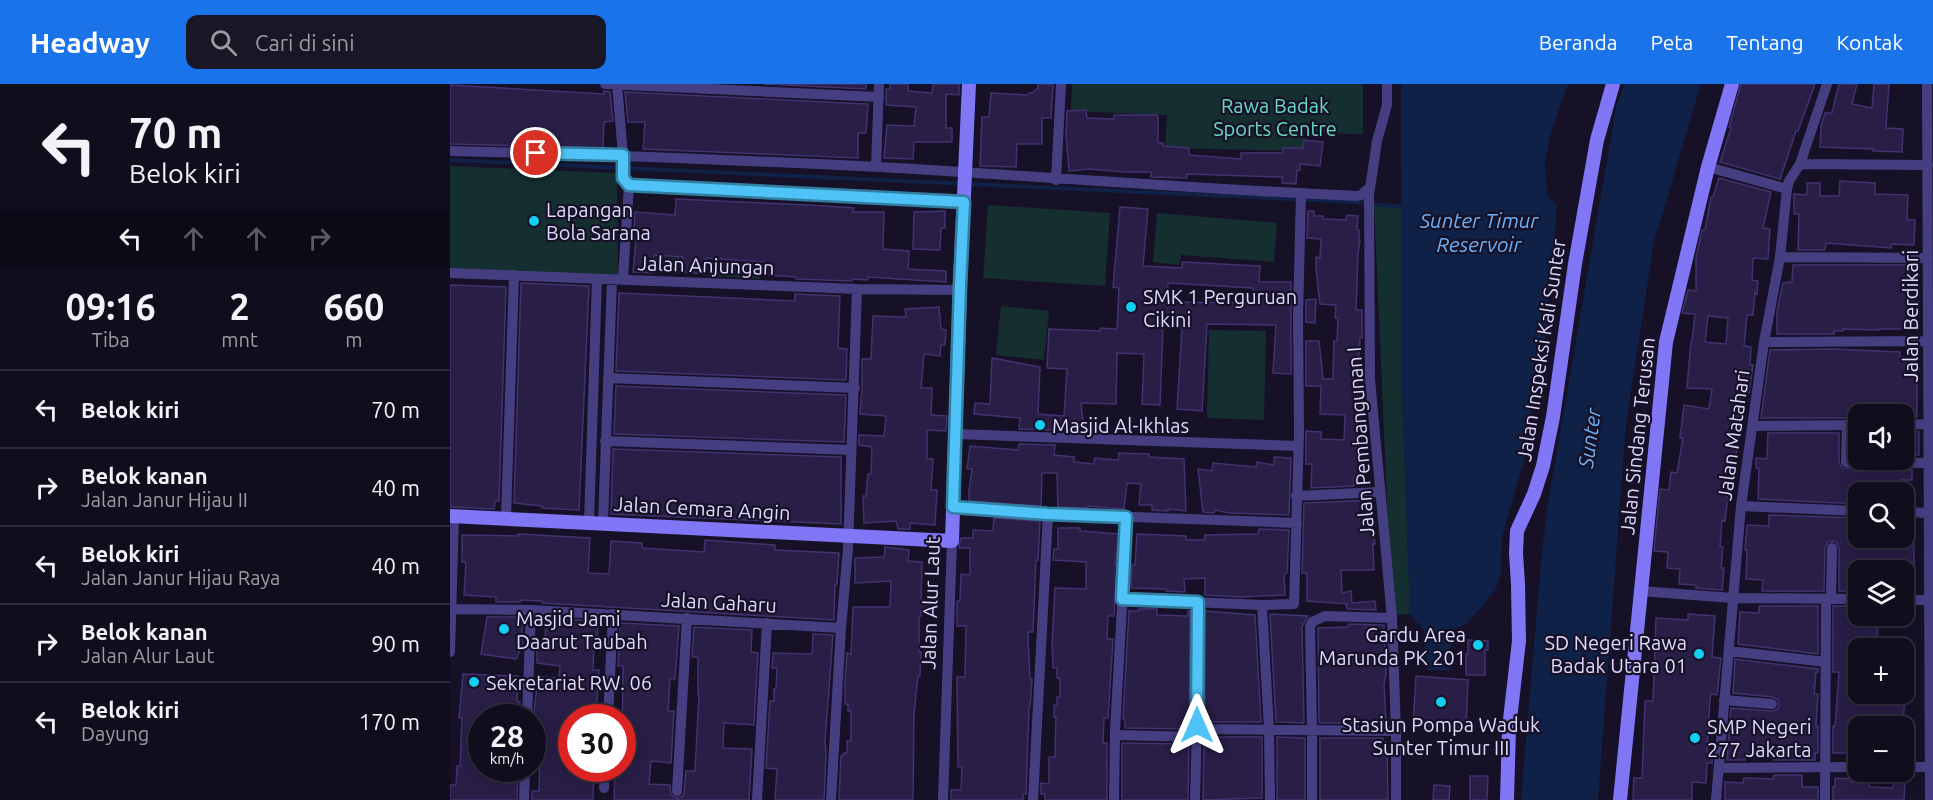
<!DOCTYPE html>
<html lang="id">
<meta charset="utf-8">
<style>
:root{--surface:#100d1c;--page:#191625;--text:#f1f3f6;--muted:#9c9ca3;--line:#302d3b;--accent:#1a73e8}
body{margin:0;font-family:Ubuntu,sans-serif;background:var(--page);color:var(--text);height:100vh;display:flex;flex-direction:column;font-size:22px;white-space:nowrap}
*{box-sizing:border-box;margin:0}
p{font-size:20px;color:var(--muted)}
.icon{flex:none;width:33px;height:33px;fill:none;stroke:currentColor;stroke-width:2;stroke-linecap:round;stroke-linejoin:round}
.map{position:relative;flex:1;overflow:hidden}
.drawer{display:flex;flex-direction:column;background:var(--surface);width:450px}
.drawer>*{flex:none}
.guide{background:#100d1c;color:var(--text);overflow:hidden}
.fabs{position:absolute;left:1398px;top:320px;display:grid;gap:12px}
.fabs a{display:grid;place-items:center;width:66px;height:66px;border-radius:12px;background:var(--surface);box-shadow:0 3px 15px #0003,0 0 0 2px var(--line);font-size:30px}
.speed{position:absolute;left:18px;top:620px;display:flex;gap:12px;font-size:30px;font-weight:700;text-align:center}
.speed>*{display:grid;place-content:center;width:78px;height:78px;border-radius:50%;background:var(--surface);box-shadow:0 3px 15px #0003,0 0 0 2px var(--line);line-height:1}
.speed small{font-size:15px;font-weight:400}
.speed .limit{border:9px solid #d22;background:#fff;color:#111}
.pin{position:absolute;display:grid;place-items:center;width:51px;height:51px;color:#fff;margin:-26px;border:3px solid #fff;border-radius:50%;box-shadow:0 2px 6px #0007}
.me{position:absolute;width:66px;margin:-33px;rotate:0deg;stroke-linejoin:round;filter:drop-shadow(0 0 4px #0008)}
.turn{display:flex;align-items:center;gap:21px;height:126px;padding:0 30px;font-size:27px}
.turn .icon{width:78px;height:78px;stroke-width:2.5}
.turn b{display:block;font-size:42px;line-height:51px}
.lanes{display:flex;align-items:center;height:57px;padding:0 30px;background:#0003;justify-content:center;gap:30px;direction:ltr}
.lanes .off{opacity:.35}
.eta{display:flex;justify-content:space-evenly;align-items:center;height:102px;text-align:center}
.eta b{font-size:36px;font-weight:600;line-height:42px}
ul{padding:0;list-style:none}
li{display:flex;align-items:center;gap:18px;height:78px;padding:0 30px;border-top:2px solid var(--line)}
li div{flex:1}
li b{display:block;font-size:22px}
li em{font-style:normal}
header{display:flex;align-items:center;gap:36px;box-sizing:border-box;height:84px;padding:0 30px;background:var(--accent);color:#fff}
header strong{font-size:28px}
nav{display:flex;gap:33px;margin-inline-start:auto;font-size:21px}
.search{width:420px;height:54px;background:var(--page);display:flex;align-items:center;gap:15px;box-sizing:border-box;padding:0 21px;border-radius:12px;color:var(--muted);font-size:22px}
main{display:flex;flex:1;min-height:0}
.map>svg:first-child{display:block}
.green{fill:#152f30}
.water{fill:#102147}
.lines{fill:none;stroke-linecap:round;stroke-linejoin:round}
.stream{stroke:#102147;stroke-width:4}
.building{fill:#291e46;stroke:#423270;stroke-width:1.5;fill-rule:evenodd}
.street{stroke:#453f82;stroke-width:10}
.secondary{stroke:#8076f6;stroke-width:14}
.route-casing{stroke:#337fa1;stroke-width:15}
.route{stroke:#4fc3f7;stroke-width:10}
.poi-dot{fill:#12cef0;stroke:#161126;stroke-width:2}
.labels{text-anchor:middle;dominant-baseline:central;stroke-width:4.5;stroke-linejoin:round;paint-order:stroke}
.park-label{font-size:20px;fill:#69d9c3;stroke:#161126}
.poi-label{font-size:20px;fill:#dfd9fd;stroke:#161126;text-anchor:start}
.street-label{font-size:20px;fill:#dfd9fd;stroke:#161126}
.water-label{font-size:21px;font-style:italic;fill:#6eb0f6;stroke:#161126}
</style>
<header>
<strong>Headway</strong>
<div class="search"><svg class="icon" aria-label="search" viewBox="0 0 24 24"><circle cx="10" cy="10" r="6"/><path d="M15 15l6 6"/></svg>Cari di sini</div>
<nav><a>Beranda</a><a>Peta</a><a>Tentang</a><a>Kontak</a></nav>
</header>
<main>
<section class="drawer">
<div class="guide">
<div class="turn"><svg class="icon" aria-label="left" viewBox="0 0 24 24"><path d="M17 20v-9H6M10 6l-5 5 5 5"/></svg><div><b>70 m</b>Belok kiri</div></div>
<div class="lanes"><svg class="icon" aria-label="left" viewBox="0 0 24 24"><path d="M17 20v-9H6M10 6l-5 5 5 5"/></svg><svg class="icon off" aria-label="ahead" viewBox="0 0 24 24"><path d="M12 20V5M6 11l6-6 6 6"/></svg><svg class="icon off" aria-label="ahead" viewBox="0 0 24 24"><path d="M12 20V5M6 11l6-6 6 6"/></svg><svg class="icon off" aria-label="right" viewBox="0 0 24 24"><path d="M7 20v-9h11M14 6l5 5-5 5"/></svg></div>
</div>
<div class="eta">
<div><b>09:16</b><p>Tiba</p></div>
<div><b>2</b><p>mnt</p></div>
<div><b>660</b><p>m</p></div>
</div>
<ul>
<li><svg class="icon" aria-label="left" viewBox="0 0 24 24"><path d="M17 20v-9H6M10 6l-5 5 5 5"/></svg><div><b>Belok kiri</b></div><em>70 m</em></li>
<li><svg class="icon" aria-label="right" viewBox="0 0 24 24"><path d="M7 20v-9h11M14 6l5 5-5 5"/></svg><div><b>Belok kanan</b><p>Jalan Janur Hijau II</p></div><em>40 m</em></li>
<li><svg class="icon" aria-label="left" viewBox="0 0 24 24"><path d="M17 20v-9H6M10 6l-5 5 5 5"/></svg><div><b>Belok kiri</b><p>Jalan Janur Hijau Raya</p></div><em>40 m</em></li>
<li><svg class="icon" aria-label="right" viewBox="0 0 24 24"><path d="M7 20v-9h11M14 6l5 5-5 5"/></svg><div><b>Belok kanan</b><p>Jalan Alur Laut</p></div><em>90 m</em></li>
<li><svg class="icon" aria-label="left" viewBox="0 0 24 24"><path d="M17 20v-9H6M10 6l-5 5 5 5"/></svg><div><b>Belok kiri</b><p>Dayung</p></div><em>170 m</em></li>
</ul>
</section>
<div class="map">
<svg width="1483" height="716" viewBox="0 0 1483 716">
<rect width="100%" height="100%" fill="#161126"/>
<path class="green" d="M622,0h291v50l-59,-1 -1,18 -138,-3 2,-33 -96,-4z
M0,82l167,7 1,103 -168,-8z
M924,120l28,3v183l8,224 -18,1z
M538,121l122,8 -5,73 -122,-8z
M707,129l120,10 -3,39 -93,-7 -2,10 -26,-3z
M205,173l25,1 -1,16 -25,-2z
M259,177l51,3v15l-52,-3z
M551,222l48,5 -5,49 -48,-5z
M759,246l57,1 -2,89 -57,-2z"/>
<path class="water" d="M951,0h167l-17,48 -6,29 2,34 10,10 -10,121 -23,134 -22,77 -1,36 -5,16 -28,34 -17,7 -1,41 -23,-1 -4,-40 -13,-16 -8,-224z
M1174,0h77l-47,158 -28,182 -28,376h-77l21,-249 6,-48 68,-395z"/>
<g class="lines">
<path class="stream" d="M0,76l906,42 46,5"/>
</g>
<path class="building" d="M313,0h103v5z
M440,0h18v7l24,2 1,-9h26v11l-13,-1v34h6v14h-38l-1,17 -29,-1 3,-33 27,1 2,-19 -30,-2v-16h4z
M588,0h15l-2,34h-9v26h-25l-1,23 -36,-1 2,-49h7l2,-24 37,2 1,-2h3l6,-5z
M1291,0h74l-17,47h-2l-16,48 -60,-17 11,-34 -2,-1z
M1389,0h18l-5,20 20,4 2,-24h15l-3,44 17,1 -1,23 -29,-1v-2l-53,-2 1,-21 4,-13h7z
M0,1l154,9v-3l6,1 3,29 -9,1 -1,26 -153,-4z
M175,8l241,12h2l-2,29h-8v25l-215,-9 2,-27h-17z
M636,26l1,8 27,1v-4h44v28h5v3l26,2v7l52,4v-6h42v-5h20l1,-8 19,2 -3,24 -20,-2v6h-3l-1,14 -14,-1v-6l-95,-3v4l-36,-1v-5h-26l-36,-3 -20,2 -3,-36 1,-24z
M1269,94l52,14 -8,36 7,1 -2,30 -15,-1 -1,22 6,1 -1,13 -2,-1 -2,22h-6l-3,31 7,1 -1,18h3l-4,28 -7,-1 -6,40h3l-3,23 -4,3 -7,63 -3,-1 -2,27h3l-2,21h3l-2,22 -26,-2v-3l-17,-1 1,-15 -13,-1 1,-16 -14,-1 6,-62 9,1 2,-18 6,1 6,-35h-3l4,-33 25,4 3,-20 -25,-1 4,-47h1l3,-27 -13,-1 6,-23 8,1v-33l6,-28h3l6,-33h2zM1258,232l20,2 -2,26 -21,-2z
M1390,97l35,2v11l33,1 -1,25h8l-1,25 -22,-1 -1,4 -65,-5 -1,7h-27l1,-36h-5v-20l13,1v-12h13v13h19z
M226,115l133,6 45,3 -1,4h31l-1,37 26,2 -1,18 38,2v11l-78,-5v3l-16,-1v2l-56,-2v-2l-32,-2v-13l-58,-4 -1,16 -23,-2 1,-15 -29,-2 -1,18 -20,-1 4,-43h-3l1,-17 40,3z
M670,123l28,2 -5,57 39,2v-6l78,4 -1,16h32v92l-18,-1 3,-48 -69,-1 -5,87 -25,-2 5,-81 -19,-1 -3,78 -18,-1 2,-50 -27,-1 -1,51 -35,-1 3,28 -65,-2 1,-11 -46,-4 1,-11 15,1 2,-46 48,9 -2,47 26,2 3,-47 -20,-1 2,-39 51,2v-3l17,1 2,-41 -6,-1zM718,199l85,5 -1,15 -85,-1z
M495,127v17h-4l-1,22 -27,-1 1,-37z
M858,127h6v5h9v3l23,1 1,-5 11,1 -1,14h2v10h1l-2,14 -2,56h6v28h-2l-3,48 4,1v12h1l-4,60h3l-1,17h-6v10l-43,2 1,-24h-6v-33l15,1v7l23,1 1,-25 -25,-1 1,-28h-15v-45h13l4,38h10l1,-38h3l1,-23h-3l1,-13 -16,-1 -4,-35v-12l4,1 1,-19 -14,-1z
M1343,181h117v36l9,1 -1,10h-4v17h-35v1l-36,-1v2h-9v3h-57v-22l6,-29 9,-1z
M71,199l68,3 -10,224 -37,-2v-2l-28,-3z
M0,201l56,2 -7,214h-4l-1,8 -44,-2z
M169,209l176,8v-7l45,2 -2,52 9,1 -1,31 -230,-9z
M866,215l-1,24 -9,-1v-22z
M489,223l2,22 5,1 -1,15h-4l-1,11 -16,-2 -3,34h11l-1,27 16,1 -1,15 -19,-1v29h6l-2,31h6l-2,35 -25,-2v6h-12l-2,-8 -32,2 -1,-27h3l2,-22h3l1,-27 -13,-2v-10l25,1 2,-20 -26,-2 2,-26v-29h9l2,-43 33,1 -1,-8z
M1384,265l66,3v5l12,1v20l5,-1v40l-13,1v-4h-46v4h-97l9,-68z
M166,302l230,9 -2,47 -230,-8z
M1454,348h15v23h-15z
M1318,349h71v29l3,6 70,2v10h-12v12h-42v12l-100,-5 1,-30 -3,-1v-10l11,1z
M569,360l36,1 -1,10 20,2v5l20,2 1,-6 23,2 1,-7 30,1v3l35,2 2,52 -18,-2v2l-16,-1v-5h-13l2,-21 -14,-1 -3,26 -36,-3v2l-30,-1 -1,-34h-15l-1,33 -72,-5v-10l3,-22h-5l3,-23 48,4z
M163,365l228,8v67l-230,-10z
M824,373l17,1 -2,57 -60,-2 -14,-3 -1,3 -11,-1 -5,-43 14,2 1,-8 43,4 1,-5 17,3z
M922,416l-1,16 4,28h-2l1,26h-33l1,23 9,-2 1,12 23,-2 1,9 -29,-1 -1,-5h3l-42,-3v-28h-5l2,-70z
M1319,431l89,3v19h46v-18l10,1v51l-56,-1v22l-19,-1v-43l-3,-6 -4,-1 -4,1 -3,5 -1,44h-62l1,-11 -17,-1 1,-29h-2l2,-25 22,1z
M544,434l46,3 -2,39h-2l-3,72h-5v5l2,42h2l-2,27h-1l-3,88h-3v6h-72v-10h10l1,-23h-4l-1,-90h8l1,-51h-9v-25h3l1,-27 9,1v-27h-11v-2l2,-8h12v-8l20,1z
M608,444h22v3l39,3 -4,31h2l-3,51h-6l-1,23h6l-5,79h-4l-1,25h4v57h-62v-6h-4v-11l8,1v-27h6l1,-40h-2v-12h3v-8h3v-18l-3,-1v-10h-4l-1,-24 3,-56 31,1v-27l-33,-2 1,-11h4z
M809,445l30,1 -2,43 -3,1 1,21 -45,2 -35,-2v-17l-21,1 1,13 -19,-1v-2l-35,-1 1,-23h3l2,-31 49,2v4h19v-5l53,-1z
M68,450l72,4 -2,35 21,1 2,-33 31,2v5l62,4 1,-12 70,5v5l64,3 -2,31h-2l-1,36 -292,-17v-2l-22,-1v2h-24v-5l-32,-2 2,-33h-4v-27l56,1z
M435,463l24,3 -1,11 14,1 -1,38h9v11h-9v5h-2v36h2l-1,24h-2l-4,38 -1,86h-74l2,-44h2l1,-3h3v-12h4v-30h-3v-7h-3v-23l2,-28 4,1 2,-47h37l1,-26 -36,2v-25l29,-1z
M1309,522h59v48l-80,-10 2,-32 19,1z
M1383,522h25v9h20l-1,33h-19v45h47l-2,33h-45v27h-25v-27h2l4,-54h-6z
M689,525h18v6l31,1v-5h2l-1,118 -64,-1v-8l-2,-1 6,-108h10z
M755,527l50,4 6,107h-56z
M820,530l38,2 -6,11 2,96 -28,-1z
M1238,530l27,2 -3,41 9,1 -4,37 -6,-1 -1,5 -3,53h6l-1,11h-5l-1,20 -14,-1v18h-59l1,-22h8l3,-77h8l3,-83 32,2z
M37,533h35v29l-6,13 -35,-5z
M96,534l52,3 -1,23h-3l-1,26h6l-3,46 -24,-1v53h22l-1,32h-61v-9h7l1,-41 -6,-1 1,-20h-3l6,-52 21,1 1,-12 -23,-3v-19h8z
M170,539l59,3 -4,53h-5l-2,32h6l-3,52 -20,-2 -2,23 21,1 1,10 6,3 6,-2 1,-4 2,-21h9l4,-76h-1v-38h-6l2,-30 58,3 -1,22 7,1 -4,72 -30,-2 -1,25 29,1 -3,51h-135l1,-31h7l1,-103h-5z
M899,540l35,1 2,49 -2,11 2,35h-4v3h-63l-1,-95 29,-1z
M363,550l20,1 -8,106 1,14 -2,45h-49l2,-31 -11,-1 4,-67h4v-12h2l1,-21h-5l1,-15 39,1z
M1018,556l20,1v9h-3v25h-19v-21h2z
M1285,575l83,10v3h-2l-2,22h4l-2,32h2v27h-3v7h-41v-7h-28l-1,7h-18l4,-52 41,3 6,-2 1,-5 -1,-4 -5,-3 -40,-4z
M13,590l55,2 -1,25 3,1v15h-38v51h36l-1,32h-67v-15h6l1,-19h3l2,-48h-3z
M966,592l52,4 -2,48 -53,-3z
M754,653h58v61l-59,2z
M827,653l28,1v62h-28z
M870,654h63v4h4l1,58h-68z
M672,659l67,1 -1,56h-66z
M1324,691h28v12h16v13h-93v-18l18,1 1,-5 29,1z
M1020,692h18l-1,24h-17z
M1385,694l16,1v3l18,1v4l24,1 1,-6 11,1 -1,17h-71v-13h2z
M984,701l16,1 -1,14h-16z"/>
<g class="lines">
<path class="street" d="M155,0l274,13
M167,0l6,71 -1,20 2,6 5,4 -6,94
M937,0v21l-10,36 -8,54 1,184 22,239 4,113v69
M1477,0l3,716
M0,67c143,3 286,9 429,16 159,9 318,22 478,29l4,-1 9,-8
M1350,80l128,1
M426,83l3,-83
M1258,83l79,22
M606,96l5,-96
M179,101l335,17
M1330,173l148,1
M0,189l407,16 103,1
M1314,258l164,-1
M158,294l247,10
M1397,341l-1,37 82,1
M1454,341l24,-1
M1303,342l105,-1
M505,350l343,12
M155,357l246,9
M846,412l84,-4
M1291,422l117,5
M503,423l95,7 249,9
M1454,428l24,1
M56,433l8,-242
M139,438l8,-243
M153,439l9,-244
M1190,507l93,7 125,1
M672,515l140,6 32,-1 5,-171 -1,-117 3,-123
M1381,515l1,-51
M1454,516h25
M812,521l7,124 1,71
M0,525l81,1 310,18
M1279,567l97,11
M0,568l4,-136
M1274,616l48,4
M77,633l4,-107
M158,633l5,-103
M747,645l199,2
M665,651l82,2
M1454,683h25
M1269,684l139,-1
M154,704l1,-20
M227,707l10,-173
M74,716l1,-32
M307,716l10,-177
M381,716l10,-172 7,-80 9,-259
M493,716l9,-259
M583,716l15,-286
M664,716l1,-69 12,-214
M745,716l2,-75 1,-123
M862,716v-69l-2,-104 2,-5 13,-6 67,2
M1266,716l25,-294 23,-164 16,-85 7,-68 2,-8 11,-17 27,-80
M1375,716l1,-201"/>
<path class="secondary" d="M0,432l502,25 8,-256 9,-201
M1057,716l2,-72 10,-87 -1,-57 -2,-31 1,-22 17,-37 9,-28 10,-49 22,-153 22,-124 16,-56
M1170,716l46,-458 42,-175 24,-83"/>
</g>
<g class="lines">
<g class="route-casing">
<path id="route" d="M86,69l87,2v23l6,7 335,17 -4,83 -7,222 95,7 78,3 -4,82 76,3 -1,123"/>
</g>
<use href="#route" class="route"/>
</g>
<g class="poi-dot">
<circle cx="84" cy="137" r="6"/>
<circle cx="681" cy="223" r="6"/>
<circle cx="590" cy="341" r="6"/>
<circle cx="54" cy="545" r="6"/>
<circle cx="1028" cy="561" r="6"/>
<circle cx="1249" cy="570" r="6"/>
<circle cx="24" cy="598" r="6"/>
<circle cx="991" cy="618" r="6"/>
<circle cx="1245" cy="654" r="6"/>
</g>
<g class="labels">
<g class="park-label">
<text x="825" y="21">Rawa Badak<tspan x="825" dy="23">Sports Centre</tspan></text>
</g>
<g class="poi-label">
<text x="96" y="125">Lapangan<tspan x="96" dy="23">Bola Sarana</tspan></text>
<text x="693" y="212">SMK 1 Perguruan<tspan x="693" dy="23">Cikini</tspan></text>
<text x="602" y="341">Masjid Al-Ikhlas</text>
<text x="66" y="534">Masjid Jami<tspan x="66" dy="23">Daarut Taubah</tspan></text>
<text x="1016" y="550" text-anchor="end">Gardu Area<tspan x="1016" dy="23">Marunda PK 201</tspan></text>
<text x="1237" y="558" text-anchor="end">SD Negeri Rawa<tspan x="1237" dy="23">Badak Utara 01</tspan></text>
<text x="36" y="598">Sekretariat RW. 06</text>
<text x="991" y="640" text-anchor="middle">Stasiun Pompa Waduk<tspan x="991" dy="23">Sunter Timur III</tspan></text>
<text x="1257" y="642">SMP Negeri<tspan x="1257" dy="23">277 Jakarta</tspan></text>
</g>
<g class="street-label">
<text transform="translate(256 181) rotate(2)">Jalan Anjungan</text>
<text transform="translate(1460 232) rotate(-90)">Jalan Berdikari</text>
<text transform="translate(1091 266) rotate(-81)">Jalan Inspeksi Kali Sunter</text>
<text transform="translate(1283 351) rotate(-82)">Jalan Matahari</text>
<text transform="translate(1187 352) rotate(-84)">Jalan Sindang Terusan</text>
<text transform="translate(910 358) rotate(-94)">Jalan Pembangunan I</text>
<text transform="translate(252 424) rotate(3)">Jalan Cemara Angin</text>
<text transform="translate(269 518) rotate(3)">Jalan Gaharu</text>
<text transform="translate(480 519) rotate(-88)">Jalan Alur Laut</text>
</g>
<g class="water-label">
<text x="1029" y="136">Sunter Timur<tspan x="1029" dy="24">Reservoir</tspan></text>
<text transform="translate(1139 354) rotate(-82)">Sunter</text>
</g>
</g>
</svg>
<div class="fabs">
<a><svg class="icon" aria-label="sound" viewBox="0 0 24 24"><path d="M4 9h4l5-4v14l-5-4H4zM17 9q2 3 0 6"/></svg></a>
<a><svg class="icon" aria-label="search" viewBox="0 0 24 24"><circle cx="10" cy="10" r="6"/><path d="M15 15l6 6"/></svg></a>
<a><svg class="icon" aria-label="layers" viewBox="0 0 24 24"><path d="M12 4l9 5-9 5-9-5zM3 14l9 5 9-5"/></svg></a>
<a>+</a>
<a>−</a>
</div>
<div class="speed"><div>28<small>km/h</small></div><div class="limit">30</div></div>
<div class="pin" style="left:86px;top:69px;background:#d93025"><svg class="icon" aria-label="arrive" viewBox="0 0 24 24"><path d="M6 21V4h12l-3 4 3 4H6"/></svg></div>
<svg class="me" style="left:747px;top:641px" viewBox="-20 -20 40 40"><path d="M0-17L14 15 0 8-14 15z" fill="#4fc3f7" stroke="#fff" stroke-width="4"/></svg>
</div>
</main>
